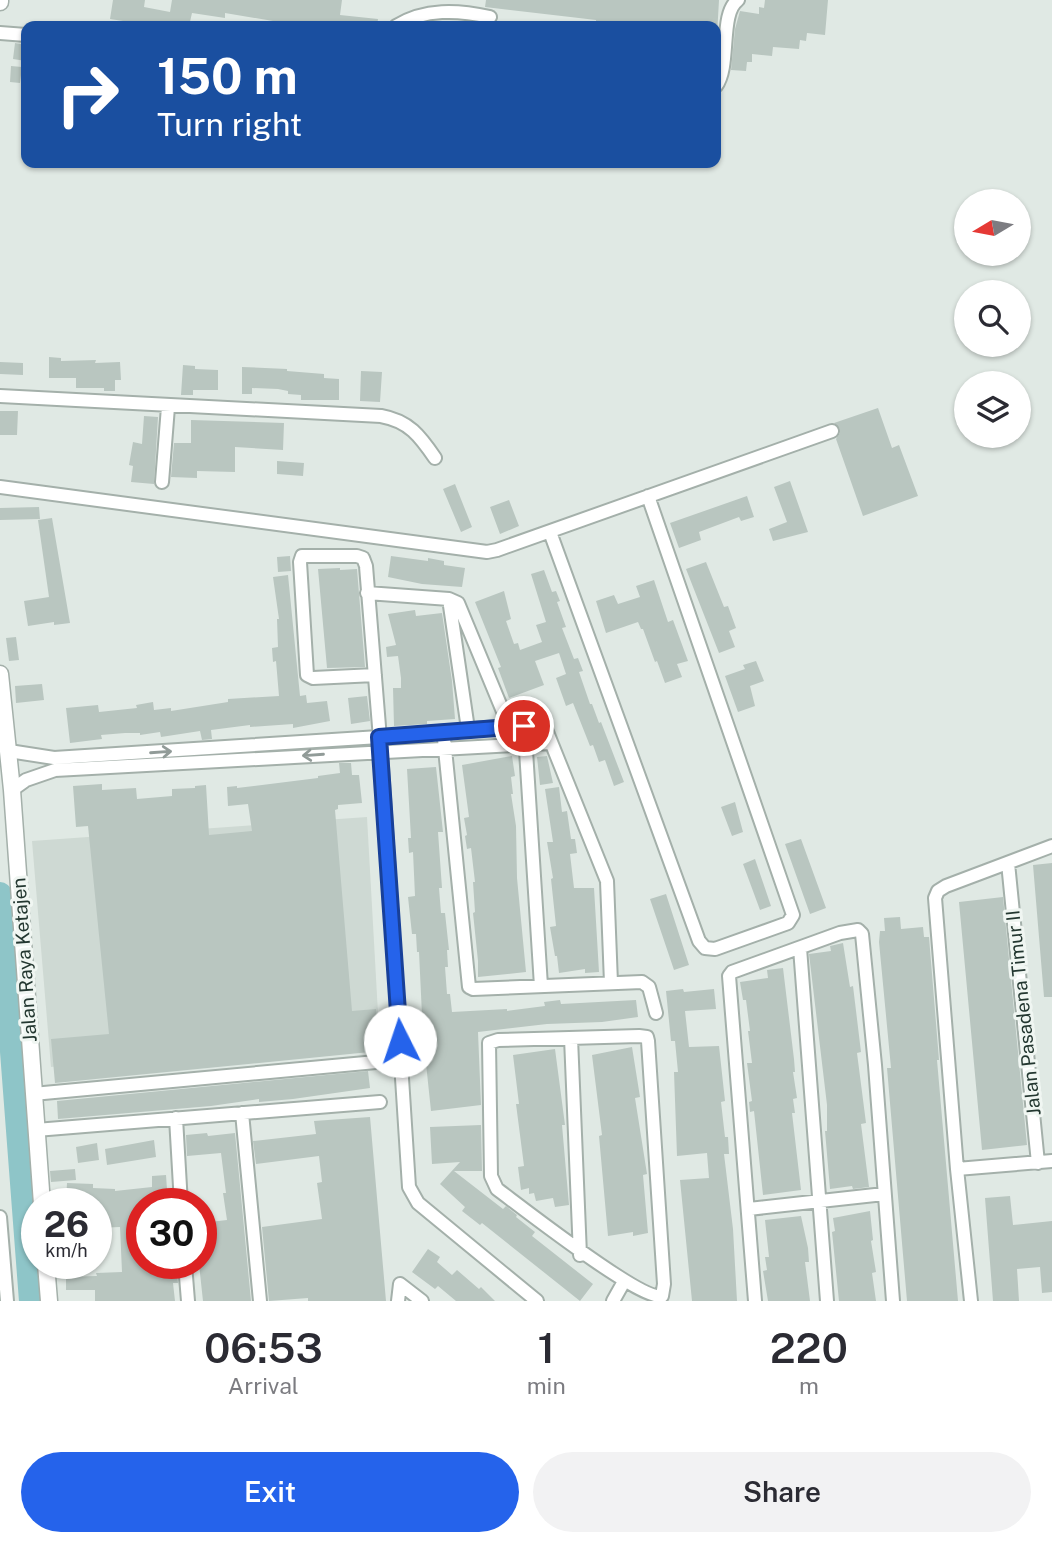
<!DOCTYPE html>
<style>
:root{--surface:#fff;--page:#f2f2f3;--text:#2b2b33;--muted:#7c7c81;--accent:#2563eb}
body{margin:0;font-family:"Public Sans",sans-serif;background:var(--page);color:var(--text);height:100vh;display:flex;flex-direction:column;font-size:26px;white-space:nowrap}
*{box-sizing:border-box;margin:0}
p{font-size:23px;color:var(--muted)}
.icon{flex:none;width:38px;height:38px;fill:none;stroke:currentColor;stroke-width:2;stroke-linecap:round;stroke-linejoin:round}
.map{position:relative;height:1301px;overflow:hidden}
.details{display:flex;flex-direction:column;background:var(--surface);flex:1}
.details>*{flex:none}
.banner{position:absolute;left:21px;top:21px;width:700px;height:147px;border-radius:14px;box-shadow:0 2px 5px #0004;background:#1a4fa0;color:#fff;overflow:hidden}
.needle{width:46px;rotate:260deg}
.fabs{position:absolute;left:954px;top:189px;display:grid;gap:14px}
.fabs a{display:grid;place-items:center;width:77px;height:77px;border-radius:50%;background:var(--surface);box-shadow:0 2px 5px #0004;font-size:35px}
.speed{position:absolute;left:21px;top:1188px;display:flex;gap:14px;font-size:35px;font-weight:700;text-align:center}
.speed>*{display:grid;place-content:center;width:91px;height:91px;border-radius:50%;background:var(--surface);box-shadow:0 2px 5px #0004;line-height:1}
.speed small{font-size:18px;font-weight:400}
.speed .limit{border:10px solid #d22;background:#fff;color:#111}
.pin{position:absolute;display:grid;place-items:center;width:60px;height:60px;color:#fff;margin:-30px;border:4px solid #fff;border-radius:50%;box-shadow:0 2px 7px #0007}
.me{position:absolute;width:77px;margin:-38px;rotate:356deg;stroke-linejoin:round;filter:drop-shadow(0 0 5px #0008)}
.turn{display:flex;align-items:center;gap:24px;height:147px;padding:0 21px;font-size:32px}
.turn .icon{width:91px;height:91px;stroke-width:2.5}
.turn b{display:block;font-size:49px;line-height:60px}
.eta{display:flex;justify-content:space-evenly;align-items:center;height:119px;text-align:center}
.eta b{font-size:42px;font-weight:600;line-height:49px}
.button{display:flex;gap:14px;margin-top:auto;padding:14px 21px}
.button a{flex:1;height:80px;border-radius:42px;background:var(--accent);color:#fff;font-size:28px;font-weight:600;line-height:80px;text-align:center}
.button a+a{background:var(--page);color:var(--text)}
.map>svg:first-child{display:block}
.built{fill:#ced9d3}
.lines{fill:none;stroke-linecap:round;stroke-linejoin:round}
.river{stroke:#8ec5c8;stroke-width:24}
.building{fill:#b9c6c0}
.minor-casing{stroke:#a4b0aa;stroke-width:16}
.tertiary-casing{stroke:#a4b0aa;stroke-width:19}
.minor{stroke:#fff;stroke-width:12}
.tertiary{stroke:#fff;stroke-width:16}
.oneway{stroke:#919b98}
.route-casing{stroke:#184099;stroke-width:18}
.route{stroke:#2563eb;stroke-width:12}
.labels{text-anchor:middle;dominant-baseline:central;stroke-width:6;stroke-linejoin:round;paint-order:stroke}
.street-label{font-size:19px;fill:#233730;stroke:#f0f6f2}
</style>
<div class="map">
<svg width="1052" height="1301" viewBox="0 0 1052 1301">
<rect width="100%" height="100%" fill="#e0e9e4"/>
<path class="built" d="M367,817l12,214 -328,36 -19,-226z"/>
<g class="lines">
<path class="river" d="M0,894l31,407"/>
</g>
<path class="building" d="M113,0h32l-1,7 26,5 2,-12h170l-2,15 38,4 -1,7h-105l1,-5 -48,-8v5l-33,-5 -3,13h-33l-46,-7z
M486,0h233l-3,53v-27l-46,-3 -1,3h-73v-6l-111,-13z
M765,0h63l-3,35 -18,-2 -1,8 -6,-1 -1,9 -26,-2 -1,9 -20,-2v8h-5l-1,9 -15,-1 4,-41 5,-18 19,3v-7l5,1z
M15,43l11,2v16l-13,-2z
M11,66l11,1 -2,16 -10,-1z
M49,357l12,1v3l35,-1 -1,3 25,-1 1,18h-6v11h-11v-3h-28v-10h-27z
M0,362l23,1v12l-23,-1z
M183,365l12,1v3l23,1v20h-25v5h-12z
M242,367l45,2v2l37,3v4l15,1v21h-38v-5l-13,-1v-3l-10,-2 -26,-1v6h-10z
M361,371l21,1 -2,30 -20,-1z
M878,408l14,40 7,-3 19,51 -55,20 -27,-77 4,-6v-4l-6,-6z
M0,411h18l-1,24h-17z
M144,416l14,1 -4,67 -23,-2 2,-16 -4,-1 4,-23 9,2z
M191,420l93,3 -1,27 -48,-3v25l-38,-1v7l-26,-1 3,-34h17z
M277,461l27,2 -1,13 -26,-2z
M790,481l18,51 -35,9 -4,-12 18,-7 -13,-35z
M455,484l17,43 -11,5 -18,-43z
M747,496l7,21 -13,4 -2,-4 -40,15 2,8 -22,8 -9,-25z
M509,500l10,26 -19,8 -10,-27z
M39,507l1,12 -40,1v-12z
M52,518l18,105 -16,2v-3l-26,4 -4,-25 25,-4 -11,-77z
M290,556l1,15 -13,1 -1,-15z
M391,556l37,5v-3l16,3v4l21,3 -3,19 -40,-3 -34,-7z
M706,562l18,45 4,-1 8,22 -7,3 6,16 -16,6 -33,-84z
M340,568v2l17,-1 8,98 -38,1 -9,-99z
M544,570l8,22 4,-1 4,10 -3,1 9,25 -4,1 12,31 4,-1 5,13 -4,1 11,32h2l7,19 2,-1 23,60 -10,4 -9,-26 -6,2 -6,-17 -3,1 -17,-43 -7,3 -10,-28 10,-4 -7,-21 -24,8 9,24 -35,13 -11,-30 3,-1 -26,-65 29,-11 7,28 -5,2 8,23 4,-1 2,7 22,-8 -6,-17 10,-3 -15,-48z
M288,575l12,121 6,-1 1,8 20,-2 3,20 -37,7v-4l-43,3v-2l-39,5 1,9 -10,1 -2,-9 -39,6 -1,-5 -20,3v-2h-15l-24,2 1,4 -32,4 -4,-35 32,-3 1,7 38,-4 -1,-3 17,-3 1,8 17,-2v3l57,-9v-3l51,-3 -3,-35 -3,1 -1,-14 6,-1 -1,-28h2l-6,-42z
M654,580l14,42 5,-2 15,41 -11,3 5,13 -17,6 -8,-22 -2,1 -12,-33h-2l-3,-7 -32,11 -10,-32 18,-6 4,9 22,-7 -4,-11z
M415,610l1,6 26,-3 10,68 3,38 -28,2v3l-33,2 -1,-38h8v-10l-3,-22 -11,1 -1,-10 10,-2 -8,-31z
M16,637l3,23 -10,1 -3,-23z
M756,661l8,20 -14,5 5,20 -17,6 -13,-36 20,-7 -2,-4z
M42,684l2,16 -28,3 -1,-17z
M367,696l3,25 -19,3 -3,-26z
M512,756l3,20 -4,1 2,17h-2l5,32 1,52 9,94 -48,5v-16l-5,-48 2,-1 -2,-30h2l-4,-34 -4,1 -2,-13 2,-1 -3,-17 5,-1 -7,-52z
M547,756l6,27 -13,2 -3,-28z
M339,763h12l1,12h7l3,28 -24,2v4l-3,1 17,201 24,-2 4,42 -325,32 -4,-44 58,-5 -21,-208 -12,1 -3,-41 29,-2v6l34,-2 1,11 35,-3v-7l23,-1v-2l11,-1 3,50 43,-4 -4,-27 -20,2 -1,-19 10,-1v2l81,-10v-2l22,-3z
M436,767l7,65h-5l4,56h-3l2,25h4l4,37h-2l1,17h-3l2,27h3l2,18 55,-3v2l38,-5 -1,-4 16,-2 1,4 75,-4 2,17 -36,5 -55,2 -69,8 3,73 -50,6 -8,-76h-6l-2,-20h7l-3,-63h-2l-1,-18h-4l-4,-37 7,-1 -2,-44 -4,1 -1,-15h3l-4,-69z
M559,787l3,25 5,-1 4,28h4l2,14 -7,1 4,34h20l5,84 -14,1v-4l-26,4 -2,-17h-2l-5,-29 6,-1 -5,-47 2,-1 -6,-36h6l-8,-53z
M735,802l8,30 -11,4 -11,-29z
M801,839l25,69 -16,6 -25,-70z
M755,859l16,47 -11,4 -17,-46z
M1052,863v134h-8l-11,-132z
M666,894l23,71 -15,5 -24,-71z
M1003,897l24,248 -45,5 -23,-248z
M900,917l1,12 22,-2 1,10h5l10,123h-2l21,241h-51l-20,-233h4l-12,-126 1,-11h5l-1,-13z
M843,943l7,44 3,-1 8,66 -4,1 9,70 -5,1 8,63 -16,2 -1,-3 -22,3 -5,-58h2v-26l-18,-151 22,-3 -1,-5z
M783,968l11,91 1,13h-2l4,26 -4,1 2,14h-3l9,77 -38,5 -9,-84 -4,1 -1,-10 3,-1 -5,-38h5l-4,-32h2l-4,-31h-3l-3,-18 28,-4 -1,-8z
M683,989l1,3 30,-3 2,20 -31,2 4,36 30,-1 6,55 -4,1 4,35h3l1,17h-5l9,75 4,72h-45l-12,-121 29,-2 -2,-25 -30,3 -3,-84h4l-3,-31h-4l-5,-50z
M632,1047l8,50 -5,1 12,76 -4,1 5,58 -15,3v-4l-25,4 -9,-100 3,-1 -10,-80z
M555,1049l10,76h-3l7,80 -14,2 -2,-9 -17,3 -2,-8 -5,1v-6l-8,2 -3,-23 6,-1 -8,-62h3l-6,-49z
M368,1071l2,17 -77,11 -34,3v-3l-48,7 -153,13 -1,-18z
M370,1117l16,184h-78v-3l-39,3 -7,-74 60,-8 -5,-36 5,-1 -3,-26 -63,8 -3,-23 63,-7 -2,-13z
M481,1125l1,46h-28l49,38 3,-3 11,9 -1,2 19,15 -3,4 61,48 -13,17 -98,-78 -2,2 -18,-14 3,-4 -25,-23 20,-22 -28,2 -2,-37z
M207,1133l1,3 27,-3 16,168h-48l-4,-37h2v-41l26,-3 -4,-27h3l-5,-40 -34,3 -1,-21z
M154,1140l2,17 -49,8 -2,-16z
M97,1143l2,17 -21,3 -2,-16z
M75,1169l1,11 -25,2 -1,-11z
M166,1175l2,29h-30l3,60h35l2,19h-5l2,18h-80v-11h-29v-13l31,-1 -1,-3 26,-1 -2,-45 -24,1v-24h-3v-3h-27l1,-18 26,1v4l22,1v2l37,-4v-11z
M1010,1196l3,29 39,-4v71l-10,1 -2,-26 -23,2 2,32h-26l-8,-103z
M870,1211l3,29 -2,1 5,31 -4,1 4,28h-37l-7,-69 3,-1 -2,-13z
M801,1216l7,32 1,14h-4l5,39h-42l-5,-30 4,-1 -2,-13h4l-4,-37z
M428,1249l12,8 -3,5 15,13 5,-5 22,19 2,-2 14,14h-39l-18,-15 -3,3 -23,-17z"/>
<g class="lines">
<g class="minor-casing">
<path id="minor" d="M396,26c29,-18 62,-16 94,-9
M0,33l26,2
M716,86c15,-20 3,-73 22,-86
M0,396l381,20c28,5 39,20 54,42
M162,482l6,-75
M0,487l487,65 10,-2 335,-119
M550,532l149,409 6,7 10,1 73,-26 5,-8 -145,-419
M367,593l82,6 9,4 51,123
M449,599l19,130
M375,675l-62,3 -6,-3 -7,-113 2,-6h55l6,2 3,8 15,185 28,436 9,16 119,98
M525,735l16,251
M444,739l25,248 4,2 169,-7 7,5 7,26
M9,751l45,7 325,-21 130,-11h33l5,6 60,149 4,102
M12,790l14,-10 29,-10 496,-27
M1008,863l30,300
M800,948l27,353
M639,1036l8,1 1,4 16,243 -2,12c-21,5 -142,-90 -165,-107l-6,-13 -2,-133 9,-3z
M571,1038l9,217
M33,1094l343,-32
M242,1113l18,188
M176,1118l5,86
M36,1130l344,-28
M957,1169l95,-8
M749,1209l135,-15
M0,1217l7,84
M185,1264l3,37
M398,1301l2,-17 22,17
M613,1301l9,-16
M755,1301l-26,-325 3,-4 108,-39 18,-3 4,4 13,131 18,236
M971,1301l-14,-132 -22,-271 3,-7 8,-5 106,-40"/>
</g>
<g class="tertiary-casing">
<path id="tertiary" d="M0,2v-2
M0,674l12,116 30,414
M46,1264l3,37"/>
</g>
<use href="#minor" class="minor"/>
<use href="#tertiary" class="tertiary"/>
</g>
<defs><path id="oneway-shaft" d="M-6 0H5M1.5-3L5.5 0L1.5 3" fill="none" stroke-width="1.6" stroke-linecap="round" stroke-linejoin="round" transform="scale(1.75)"/></defs>
<g class="oneway">
<use href="#oneway-shaft" transform="translate(161 752) rotate(-4)"/>
<use href="#oneway-shaft" transform="translate(313 755) rotate(176)"/>
</g>
<g class="lines">
<g class="route-casing">
<path id="route" d="M400,1041l-21,-304 145,-11"/>
</g>
<use href="#route" class="route"/>
</g>
<g class="labels">
<g class="street-label">
<text transform="translate(24 960) rotate(-94)">Jalan Raya Ketajen</text>
<text transform="translate(1023 1013) rotate(-96)">Jalan Pasadena Timur II</text>
</g>
</g>
</svg>
<div class="fabs">
<a><svg class="needle" viewBox="-14 -14 28 28"><path d="M0-13l5 13h-10z" fill="#e53935"/><path d="M0 13l5-13h-10z" fill="#7c7c81"/></svg></a>
<a><svg class="icon" aria-label="search" viewBox="0 0 24 24"><circle cx="10" cy="10" r="6"/><path d="M15 15l6 6"/></svg></a>
<a><svg class="icon" aria-label="layers" viewBox="0 0 24 24"><path d="M12 4l9 5-9 5-9-5zM3 14l9 5 9-5"/></svg></a>
</div>
<div class="speed"><div>26<small>km/h</small></div><div class="limit">30</div></div>
<div class="pin" style="left:524px;top:726px;background:#d93025"><svg class="icon" aria-label="arrive" viewBox="0 0 24 24"><path d="M6 21V4h12l-3 4 3 4H6"/></svg></div>
<svg class="me" style="left:400px;top:1041px" viewBox="-20 -20 40 40"><circle r="19" fill="#fff"/><path d="M0-13L10 11 0 6-10 11z" fill="#2563eb"/></svg>
<div class="banner">
<div class="turn"><svg class="icon" aria-label="right" viewBox="0 0 24 24"><path d="M7 20v-9h11M14 6l5 5-5 5"/></svg><div><b>150 m</b>Turn right</div></div>
</div>
</div>
<section class="details">
<div class="eta">
<div><b>06:53</b><p>Arrival</p></div>
<div><b>1</b><p>min</p></div>
<div><b>220</b><p>m</p></div>
</div>
<div class="button"><a>Exit</a><a>Share</a></div>
</section>
